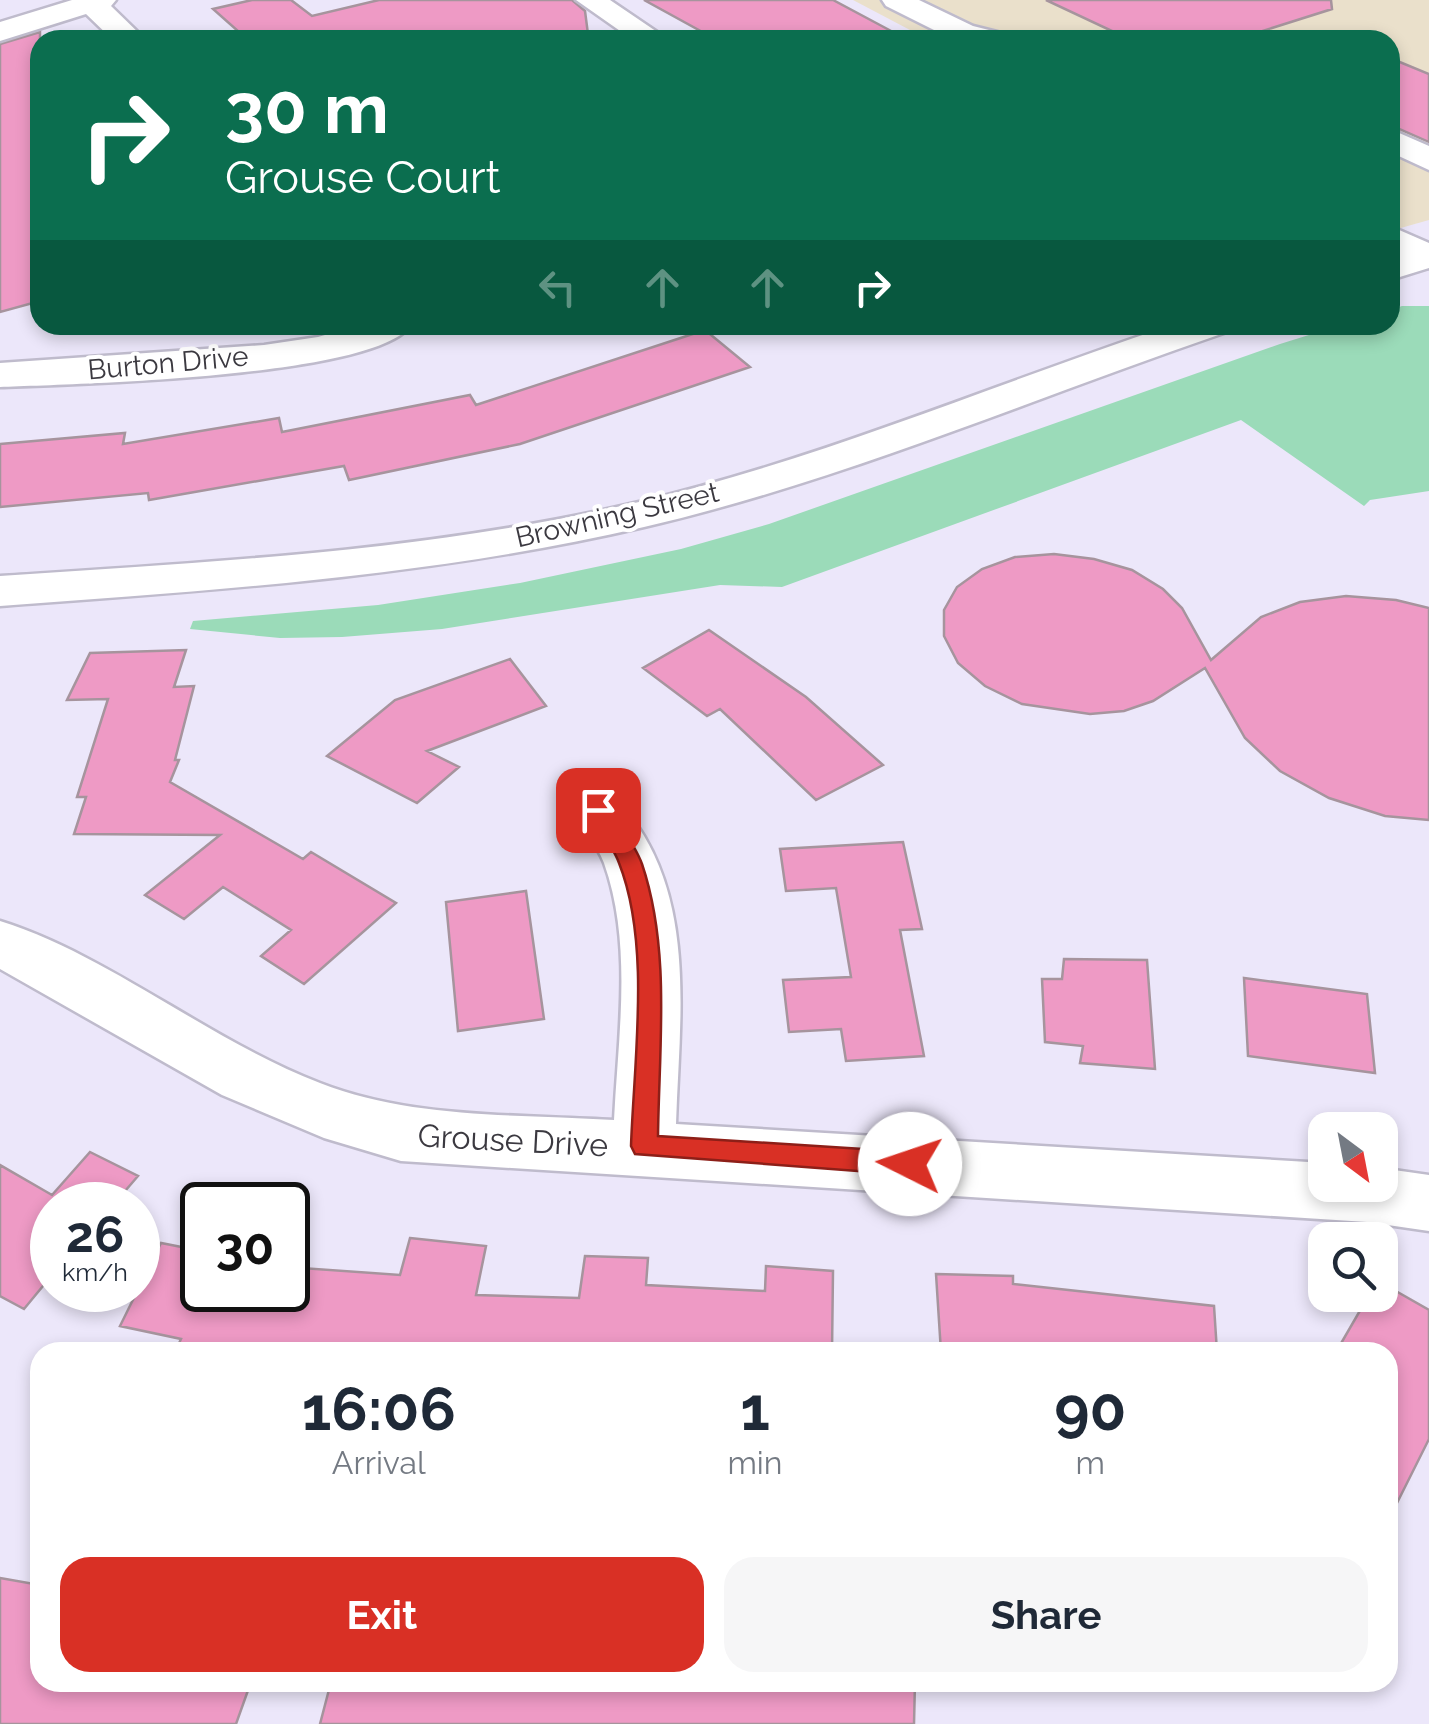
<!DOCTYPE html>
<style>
:root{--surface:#fff;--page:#f6f6f7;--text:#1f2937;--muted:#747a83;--accent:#d93025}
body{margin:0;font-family:Raleway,sans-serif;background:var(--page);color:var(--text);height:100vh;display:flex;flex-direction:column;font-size:38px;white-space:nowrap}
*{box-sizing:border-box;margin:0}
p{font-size:32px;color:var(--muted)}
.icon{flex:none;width:55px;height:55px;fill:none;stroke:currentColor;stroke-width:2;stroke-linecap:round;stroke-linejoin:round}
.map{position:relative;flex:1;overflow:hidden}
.panel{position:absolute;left:30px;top:1342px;width:1368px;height:350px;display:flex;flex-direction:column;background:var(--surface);border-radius:30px;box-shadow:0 5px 15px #0003}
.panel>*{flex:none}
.hud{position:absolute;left:30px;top:30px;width:1370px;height:305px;border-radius:30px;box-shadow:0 5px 15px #0003;background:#0b6e4f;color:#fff;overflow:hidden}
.needle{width:65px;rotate:148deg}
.buttons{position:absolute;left:1308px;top:1112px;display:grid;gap:20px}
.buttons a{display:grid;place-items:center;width:90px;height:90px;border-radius:20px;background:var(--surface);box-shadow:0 5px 15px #0003;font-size:50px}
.speed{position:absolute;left:30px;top:1182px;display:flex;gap:20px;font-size:50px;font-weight:700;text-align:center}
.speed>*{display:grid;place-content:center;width:130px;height:130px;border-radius:50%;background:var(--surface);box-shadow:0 5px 15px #0003;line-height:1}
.speed small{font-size:25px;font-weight:400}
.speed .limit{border:5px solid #111;border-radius:15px;background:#fff;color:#111}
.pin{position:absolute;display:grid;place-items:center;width:85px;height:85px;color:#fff;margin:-42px;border-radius:20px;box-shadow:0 5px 15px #0006}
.me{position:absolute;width:110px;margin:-55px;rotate:274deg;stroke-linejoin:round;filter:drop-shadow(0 0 8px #0008)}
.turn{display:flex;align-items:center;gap:35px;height:210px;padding:0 30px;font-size:45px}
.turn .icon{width:130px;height:130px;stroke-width:2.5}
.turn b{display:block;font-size:70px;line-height:85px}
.lanes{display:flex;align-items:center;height:95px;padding:0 30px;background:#0003;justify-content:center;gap:50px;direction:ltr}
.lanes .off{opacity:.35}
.eta{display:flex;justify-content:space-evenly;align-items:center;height:170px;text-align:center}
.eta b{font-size:60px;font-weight:700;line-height:70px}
.cta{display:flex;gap:20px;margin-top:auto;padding:20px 30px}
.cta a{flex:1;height:115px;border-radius:30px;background:var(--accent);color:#fff;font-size:40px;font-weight:700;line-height:115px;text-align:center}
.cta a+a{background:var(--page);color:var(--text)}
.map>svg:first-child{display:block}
.commercial{fill:#eae0cb}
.green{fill:#9bdbb9}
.building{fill:#ee9ac5;stroke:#a6949d;stroke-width:2.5}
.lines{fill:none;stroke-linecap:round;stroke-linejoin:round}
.minor-casing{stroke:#bfbbcc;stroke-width:5}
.major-casing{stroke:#bfbbcc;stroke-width:5}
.minor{fill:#fff;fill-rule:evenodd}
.major{fill:#fff;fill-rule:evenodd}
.route{fill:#d93025;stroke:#8d1f18;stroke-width:2.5}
.labels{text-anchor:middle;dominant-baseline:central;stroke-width:8;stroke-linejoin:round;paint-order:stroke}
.far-street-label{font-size:28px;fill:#3b3940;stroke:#fff}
.street-label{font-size:32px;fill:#3b3940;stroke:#fff}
</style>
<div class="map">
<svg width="1429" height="1724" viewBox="0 0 1429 1724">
<rect width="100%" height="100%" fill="#ece7fa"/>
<path class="commercial" d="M853,0h576v220l-39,11v-191h-461z"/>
<path class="green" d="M1402,306h27v185l-59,9 -6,6 -123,-86 -459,167 -62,-2 -278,44 -100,8 -62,1 -90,-9 3,-8 185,-16 142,-22 161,-34 88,-25 511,-180 61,-19h49v-15z"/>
<path class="building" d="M252,0h39l21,16 67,-16h193l13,11 3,23 -21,6h-319l-35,-31z
M644,0h189l75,40h-191z
M1046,0h285l1,9 -98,31h-103z
M40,32v269l-40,11v-268z
M1390,58l39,16v68l-39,-17z
M705,330l45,37 -230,77 -171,36 -5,-14 -195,34 -1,-7 -148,14v-63l125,-11 -2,11 156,-26 3,14 188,-37 6,10z
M1054,554l40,5 38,11 31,19 19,19 29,52 50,-43 39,-15 46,-6 50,4 33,8v212l-44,-4 -56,-18 -49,-27 -35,-33 -40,-70 -52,33 -29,10 -34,3 -68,-10 -37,-18 -27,-23 -14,-27v-26l13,-23 25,-18 33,-12z
M709,630l97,67 77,68 -67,35 -96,-91 -13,7 -64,-48z
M186,650l-12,37 20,-1 -19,74h4l-9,22 133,77 8,-7 85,51 -92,81 -43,-28 30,-26 -68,-43 -39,32 -39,-24 75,-60 -146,-1 12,-37h-9l31,-98 -41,1 23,-47z
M510,659l36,47 -119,45 32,16 -42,36 -90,-47 68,-56z
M903,842l19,87 -22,1 24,126 -78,5 -5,-32 -52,3 -6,-52 68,-3 -15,-89 -50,3 -6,-42z
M526,891l18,128 -86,12 -12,-129z
M1064,959l83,1 8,109 -75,-6 3,-17 -38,-4 -3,-63h20z
M1244,978l123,16 8,79 -127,-17z
M90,1152l48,24 -25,29h-61v70l-28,34 -24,-13v-131l52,30z
M410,1238l76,8 -10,49 103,3 6,-42 63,2 -2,27 119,6 1,-25 67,5 -1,81h-657l6,-13 -61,-13 41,-83 41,8v39h86v-23l112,8z
M936,1274l77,2v8l201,22 3,46h-276z
M1380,1282l49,28v129l-41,82v-169h-52l33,-57h11z
M0,1578l40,7v97h211l-15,42h-236z
M331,1682h584l-1,42h-594z"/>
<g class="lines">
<g class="minor-casing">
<path id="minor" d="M72,0h44l-5,6 35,34h-33l-27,-26 -86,27v-19z
M576,0h34l59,40h-36z
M1390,129l39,17v24l-39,-18z
M1429,245v23l-39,12v-23z
M360,325h51c-36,53 -340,59 -411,62v-24l264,-18 54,-8z
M1172,325h57l-5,8c-193,66 -382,148 -580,194 -211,49 -428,63 -644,79v-30c214,-14 430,-25 639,-74 182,-43 356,-118 533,-177z
M598,791c20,6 27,16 39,34 59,86 42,200 39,299l649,39v22h55v-17l49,7v56l-62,-9 -966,-61 -77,-23 -102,-43 -222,-126v-48c109,34 210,120 320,162 92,36 196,31 294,37 4,-83 19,-176 -10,-257 -7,-19 -23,-36 -33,-53l8,-13z"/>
</g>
<g class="major-casing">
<path id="major" d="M882,0h37l54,26 32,8 4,6 -57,-1 -66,-33z
M1390,226l39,17v25l-39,-17z"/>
</g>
<use href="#minor" class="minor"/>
<use href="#major" class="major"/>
</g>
<path class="route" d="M598,802l8,2c12,19 29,40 36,60 29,86 17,183 16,272l252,16 10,4 4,8 -4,7 -10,4 -275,-21 -4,-8c3,-86 20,-202 -12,-283 -7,-19 -22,-36 -32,-53z"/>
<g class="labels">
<g class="far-street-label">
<text transform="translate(168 363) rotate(-5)">Burton Drive</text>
<text transform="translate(617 515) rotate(-13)">Browning Street</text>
</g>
<g class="street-label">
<text transform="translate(513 1140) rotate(3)">Grouse Drive</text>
</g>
</g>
</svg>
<div class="buttons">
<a><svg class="needle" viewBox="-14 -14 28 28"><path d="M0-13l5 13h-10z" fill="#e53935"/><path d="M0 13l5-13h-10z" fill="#747a83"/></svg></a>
<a><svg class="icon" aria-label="search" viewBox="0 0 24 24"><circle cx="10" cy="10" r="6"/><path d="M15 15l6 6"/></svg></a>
</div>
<div class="speed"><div>26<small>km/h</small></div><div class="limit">30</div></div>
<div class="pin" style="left:598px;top:810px;background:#d93025"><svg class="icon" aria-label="arrive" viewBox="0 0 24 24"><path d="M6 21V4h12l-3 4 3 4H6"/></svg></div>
<svg class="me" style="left:910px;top:1164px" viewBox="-20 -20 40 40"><circle r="19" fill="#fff"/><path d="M0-13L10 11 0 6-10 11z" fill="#d93025"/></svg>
<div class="hud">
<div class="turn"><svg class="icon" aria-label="right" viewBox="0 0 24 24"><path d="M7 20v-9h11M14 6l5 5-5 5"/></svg><div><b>30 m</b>Grouse Court</div></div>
<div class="lanes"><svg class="icon off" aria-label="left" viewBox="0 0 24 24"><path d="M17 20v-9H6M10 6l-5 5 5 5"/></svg><svg class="icon off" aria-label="ahead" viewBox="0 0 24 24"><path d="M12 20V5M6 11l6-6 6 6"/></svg><svg class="icon off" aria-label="ahead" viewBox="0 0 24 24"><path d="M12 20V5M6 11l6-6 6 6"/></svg><svg class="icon" aria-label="right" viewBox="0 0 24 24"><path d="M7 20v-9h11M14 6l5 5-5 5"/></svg></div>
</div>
<section class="panel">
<div class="eta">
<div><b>16:06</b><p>Arrival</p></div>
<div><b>1</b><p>min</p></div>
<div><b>90</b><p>m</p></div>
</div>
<div class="cta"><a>Exit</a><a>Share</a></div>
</section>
</div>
